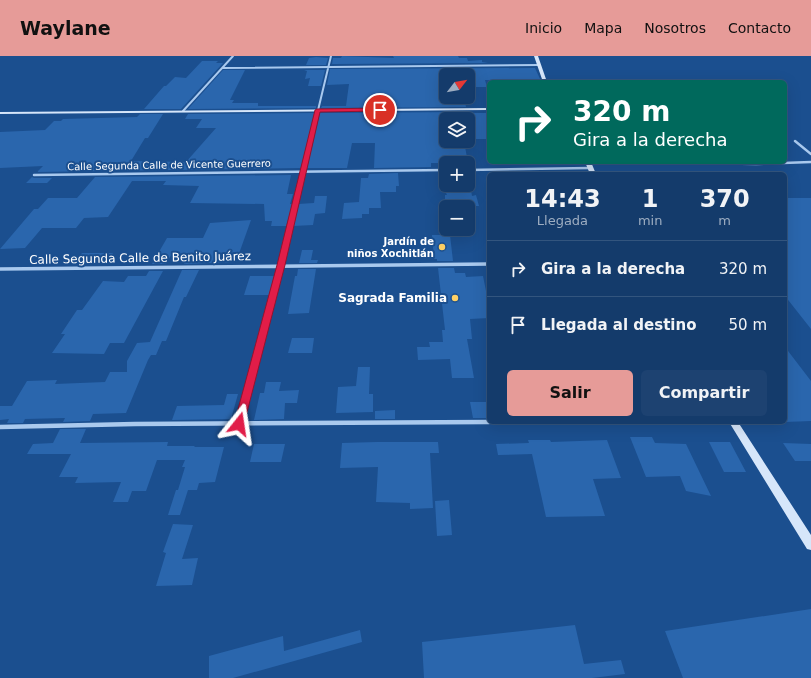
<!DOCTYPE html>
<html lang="es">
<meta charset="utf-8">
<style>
:root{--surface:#143b6b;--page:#1d4271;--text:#f1f3f6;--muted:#9dadc1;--line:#33557e;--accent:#e69b98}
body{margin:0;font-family:"DejaVu Sans",sans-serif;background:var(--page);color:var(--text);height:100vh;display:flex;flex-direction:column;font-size:15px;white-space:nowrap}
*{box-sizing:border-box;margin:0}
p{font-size:13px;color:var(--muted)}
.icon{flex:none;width:22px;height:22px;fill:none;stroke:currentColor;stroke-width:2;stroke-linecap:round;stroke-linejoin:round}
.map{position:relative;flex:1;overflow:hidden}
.panel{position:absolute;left:487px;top:116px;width:300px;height:252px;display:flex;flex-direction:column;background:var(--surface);border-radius:6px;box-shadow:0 4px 16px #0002,0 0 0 1px var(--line)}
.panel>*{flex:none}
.top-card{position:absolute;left:487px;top:24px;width:300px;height:84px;border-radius:6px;box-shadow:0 4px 16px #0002,0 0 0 1px var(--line);background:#00695c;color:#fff;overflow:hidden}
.needle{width:26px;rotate:59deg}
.fabs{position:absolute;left:439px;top:12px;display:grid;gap:8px}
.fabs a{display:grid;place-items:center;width:36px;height:36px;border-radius:6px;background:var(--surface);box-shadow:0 4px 16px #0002,0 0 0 1px var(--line);font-size:20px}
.pin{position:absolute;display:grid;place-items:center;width:34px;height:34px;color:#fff;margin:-17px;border:2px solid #fff;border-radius:50%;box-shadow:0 1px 4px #0007}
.me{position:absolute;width:44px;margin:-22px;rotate:15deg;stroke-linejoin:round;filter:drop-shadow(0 0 3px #0008)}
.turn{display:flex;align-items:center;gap:14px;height:84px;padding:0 20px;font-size:18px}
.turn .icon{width:52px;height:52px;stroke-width:2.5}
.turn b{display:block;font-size:28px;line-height:34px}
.eta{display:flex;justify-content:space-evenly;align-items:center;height:68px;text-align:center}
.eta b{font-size:24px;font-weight:600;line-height:28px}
.primary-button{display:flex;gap:8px;margin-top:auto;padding:8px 20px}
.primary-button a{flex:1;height:46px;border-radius:6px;background:var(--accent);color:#111;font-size:16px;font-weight:600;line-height:46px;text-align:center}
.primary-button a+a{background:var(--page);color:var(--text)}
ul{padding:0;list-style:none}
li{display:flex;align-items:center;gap:12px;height:56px;padding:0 20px;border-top:1px solid var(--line)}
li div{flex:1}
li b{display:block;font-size:15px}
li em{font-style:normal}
header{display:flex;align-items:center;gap:24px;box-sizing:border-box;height:56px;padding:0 20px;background:var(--accent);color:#111}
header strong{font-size:19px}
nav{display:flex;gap:22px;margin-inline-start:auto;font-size:14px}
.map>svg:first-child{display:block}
.building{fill:#2a66ad}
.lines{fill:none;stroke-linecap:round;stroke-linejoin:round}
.street-far3{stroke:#a9c9ee;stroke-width:2}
.street-far2{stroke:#a9c9ee;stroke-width:2.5}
.street-far1{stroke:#a9c9ee;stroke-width:3.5}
.street{stroke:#a9c9ee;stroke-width:4.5}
.secondary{fill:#d6e6fa;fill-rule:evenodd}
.route{fill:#e11d48;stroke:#92132f}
.poi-dot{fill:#ffd166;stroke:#1b4f8f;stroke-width:1.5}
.labels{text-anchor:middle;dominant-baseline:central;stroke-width:4;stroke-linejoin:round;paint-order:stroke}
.far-street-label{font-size:10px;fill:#fff;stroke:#1b4f8f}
.far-poi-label{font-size:10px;font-weight:bold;fill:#fff;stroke:#1b4f8f;text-anchor:end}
.street-label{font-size:12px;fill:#fff;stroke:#1b4f8f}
.poi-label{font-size:12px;font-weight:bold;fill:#fff;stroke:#1b4f8f;text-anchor:end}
</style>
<header>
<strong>Waylane</strong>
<nav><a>Inicio</a><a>Mapa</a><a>Nosotros</a><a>Contacto</a></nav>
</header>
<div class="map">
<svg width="811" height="622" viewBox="0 0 811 622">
<rect width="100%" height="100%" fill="#1b4f8f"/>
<path class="building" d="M342,0l52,2 -1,-2h65l1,2h8l1,3 14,-1v2l6,1 -156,1 1,-6h8z
M316,1l12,1 -2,7h-20l3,-7z
M202,5h16l-2,2h7l-42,46h-37l20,-23h2l9,-9 11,1z
M535,12l6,13 -56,-1 2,7h-19v-13l-22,-2v30h19l1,5 -145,1 1,-2h24l3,-22 -22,1 3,-16z
M223,14h22l-15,30h4l-2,3h26v3h58v2l-128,1z
M304,14h21l-4,16h-13l2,-8 -5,1 2,-8z
M467,56l1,3v-2h18l3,7v19h-21v-20h-22v22h18l4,22h-37v4l-57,1 1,-25h-23l-5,25h-40l13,-55z
M315,57l-14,55 -264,4 6,-6 -43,2v-36l45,-2 9,-9h7l2,-2 74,-2 3,-3h23l-15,24h-3l-14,23 55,1 30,-34h-20l6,-9h-17l3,-5z
M398,117l1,13h-3v6h-16l1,16h-12v6h-7v4l-20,1 2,-16 15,-1 2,-24h7l1,-4z
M291,119l-4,19h6l-3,10h3l-7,22h-15l1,-5h-7l-1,-17 -74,-1 9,-17 -36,-1 3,-4h-34l-24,36 -24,1 -8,10h-34l-17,20 -25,1 34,-40h4l10,-11h29l18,-21z
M32,121l2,1h18l-5,5h-21z
M457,129h13l2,11 4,-1 3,11h-34v-11h2l-1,-2h12z
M315,140h12l-2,17 -10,1 -2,11 -20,1 5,-22 16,-1z
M785,142h26v131l-26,-33z
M251,164l-15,42 -52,2 3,-6 -14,-6 -7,12h-14l15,-26h36l7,-15z
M432,179h18l3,26h-16v-2h-3z
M302,194h11l-2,10h7l-1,3h-18z
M82,197h31l-7,11h-32z
M438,212h16l1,5h10l1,4 17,-1 6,30v12l-19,1 2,20h-5l7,39h-22l-2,-19 -32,1 -1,-13h13l-1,-5h14l-1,-12h3z
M298,213h18l-7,44 -21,1 7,-38h2z
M182,214h17l-13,27h-2l-18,44h-4l-6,14h-5l-3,5 -22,53 -33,1 -3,7 -27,1 2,-4 -40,1 -2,4h-16l2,-4 -9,1v-14h12l15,-25 30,-1 -2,4 50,-2 5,-10h17v-11l10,-18 13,-1z
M149,215h14l-39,72h-14l-6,11 -52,-1 13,-19h-4l16,-24h5l21,-29 21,1 4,-6h18z
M250,220h24l-5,19h-25z
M292,282h22l-2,15h-24z
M785,291l26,34v40l-26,1z
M358,311h12l-1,27h4v18l-37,1 2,-26 18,-1z
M266,326h15l-2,9 20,-1 -2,13h-12l-1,16 -30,1 6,-27h4z
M227,338h11l-7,25 -59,1 5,-14 47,-1z
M470,346h19v16h-16z
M395,354v9h-20v-8z
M60,373h26l-6,14 88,-1 -1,4h28l-1,1h30l-9,35 -16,1 -2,7h-9l-8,25h-12l8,-25h2l7,-23h-3l3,-7h-28l-11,31h-14l-4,11h-15l8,-20 -46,1 3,-6h-19l12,-23h-44l6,-10 20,-1z
M630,381h22l3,6 31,1 25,52 -25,-5 -6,-15 -34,1z
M528,384h22l1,2 56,-2 14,38 -28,1 12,37 -59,1 -14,-63 -34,1 -2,-11 33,-1z
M377,386h61l1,11h-9l3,55 -23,1v-6l-34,-1 2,-35 -38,1 2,-25z
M709,386h21l16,30h-22z
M783,387l28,1v17h-16z
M254,388h31l-4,18h-31z
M449,444l3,35 -15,1 -2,-35z
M173,468l20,1 -11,34 16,-1 -6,27 -36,1 10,-33 -3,-1z
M811,553v69h-128l-18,-47z
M575,569l9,39 37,-4 4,14 -33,4h-168l-2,-36z
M360,574l2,12 -129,36h-24v-22l74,-20 1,15z"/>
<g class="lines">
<path class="street-far3" d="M222,12l316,-3
M183,55l50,-55
M314,71l17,-71"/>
<path class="street-far2" d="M795,85l16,13
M641,106l115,2 55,-2
M468,114l122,-2
M34,119l412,-5
M292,162l22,-92"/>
<path class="street-far1" d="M0,213l489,-5
M262,279l30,-118"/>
<path class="street" d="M239,368l24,-90
M0,371l135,-3 354,-2"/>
<path class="secondary" d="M534,0h4l9,26h-4z
M489,52v2l-489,4v-2z
M585,106h6l5,12h-6z
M729,366h9l73,113v15l-4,-1z"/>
</g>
<path class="route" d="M380,52l2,3 -62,1 -35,153 -41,159 -1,3 -4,1 -3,-1 -2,-3 43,-159 38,-155 2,-1z"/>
<g class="poi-dot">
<circle cx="442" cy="191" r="4"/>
<circle cx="455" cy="242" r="4"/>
</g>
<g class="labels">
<g class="far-street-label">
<text transform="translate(169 109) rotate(-1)">Calle Segunda Calle de Vicente Guerrero</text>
</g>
<g class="far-poi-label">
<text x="434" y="185">Jardín de<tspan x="434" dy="12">niños Xochitlán</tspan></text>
</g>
<g class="street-label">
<text transform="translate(140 202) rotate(-1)">Calle Segunda Calle de Benito Juárez</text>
</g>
<g class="poi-label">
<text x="447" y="242">Sagrada Familia</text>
</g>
</g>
</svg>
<div class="fabs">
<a><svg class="needle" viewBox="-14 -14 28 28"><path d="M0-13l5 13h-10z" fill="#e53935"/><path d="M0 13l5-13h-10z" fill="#9dadc1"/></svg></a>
<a><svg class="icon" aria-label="layers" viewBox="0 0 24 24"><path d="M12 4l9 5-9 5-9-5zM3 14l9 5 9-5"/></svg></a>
<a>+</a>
<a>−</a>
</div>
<div class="pin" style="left:380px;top:54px;background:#d93025"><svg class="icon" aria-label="arrive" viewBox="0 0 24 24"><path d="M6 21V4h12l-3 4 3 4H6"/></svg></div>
<svg class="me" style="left:239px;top:368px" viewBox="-20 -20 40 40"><path d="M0-17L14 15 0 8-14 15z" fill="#e11d48" stroke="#fff" stroke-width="4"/></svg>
<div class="top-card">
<div class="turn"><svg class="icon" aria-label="right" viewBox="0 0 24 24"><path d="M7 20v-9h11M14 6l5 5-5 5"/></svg><div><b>320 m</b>Gira a la derecha</div></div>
</div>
<section class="panel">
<div class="eta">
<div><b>14:43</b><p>Llegada</p></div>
<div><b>1</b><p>min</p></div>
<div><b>370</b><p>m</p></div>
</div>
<ul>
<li><svg class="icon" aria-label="right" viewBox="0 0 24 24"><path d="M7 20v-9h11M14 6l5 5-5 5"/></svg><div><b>Gira a la derecha</b></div><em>320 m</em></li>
<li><svg class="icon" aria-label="arrive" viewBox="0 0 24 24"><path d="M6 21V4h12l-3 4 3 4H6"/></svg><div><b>Llegada al destino</b></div><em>50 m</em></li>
</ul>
<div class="primary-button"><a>Salir</a><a>Compartir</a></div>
</section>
</div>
